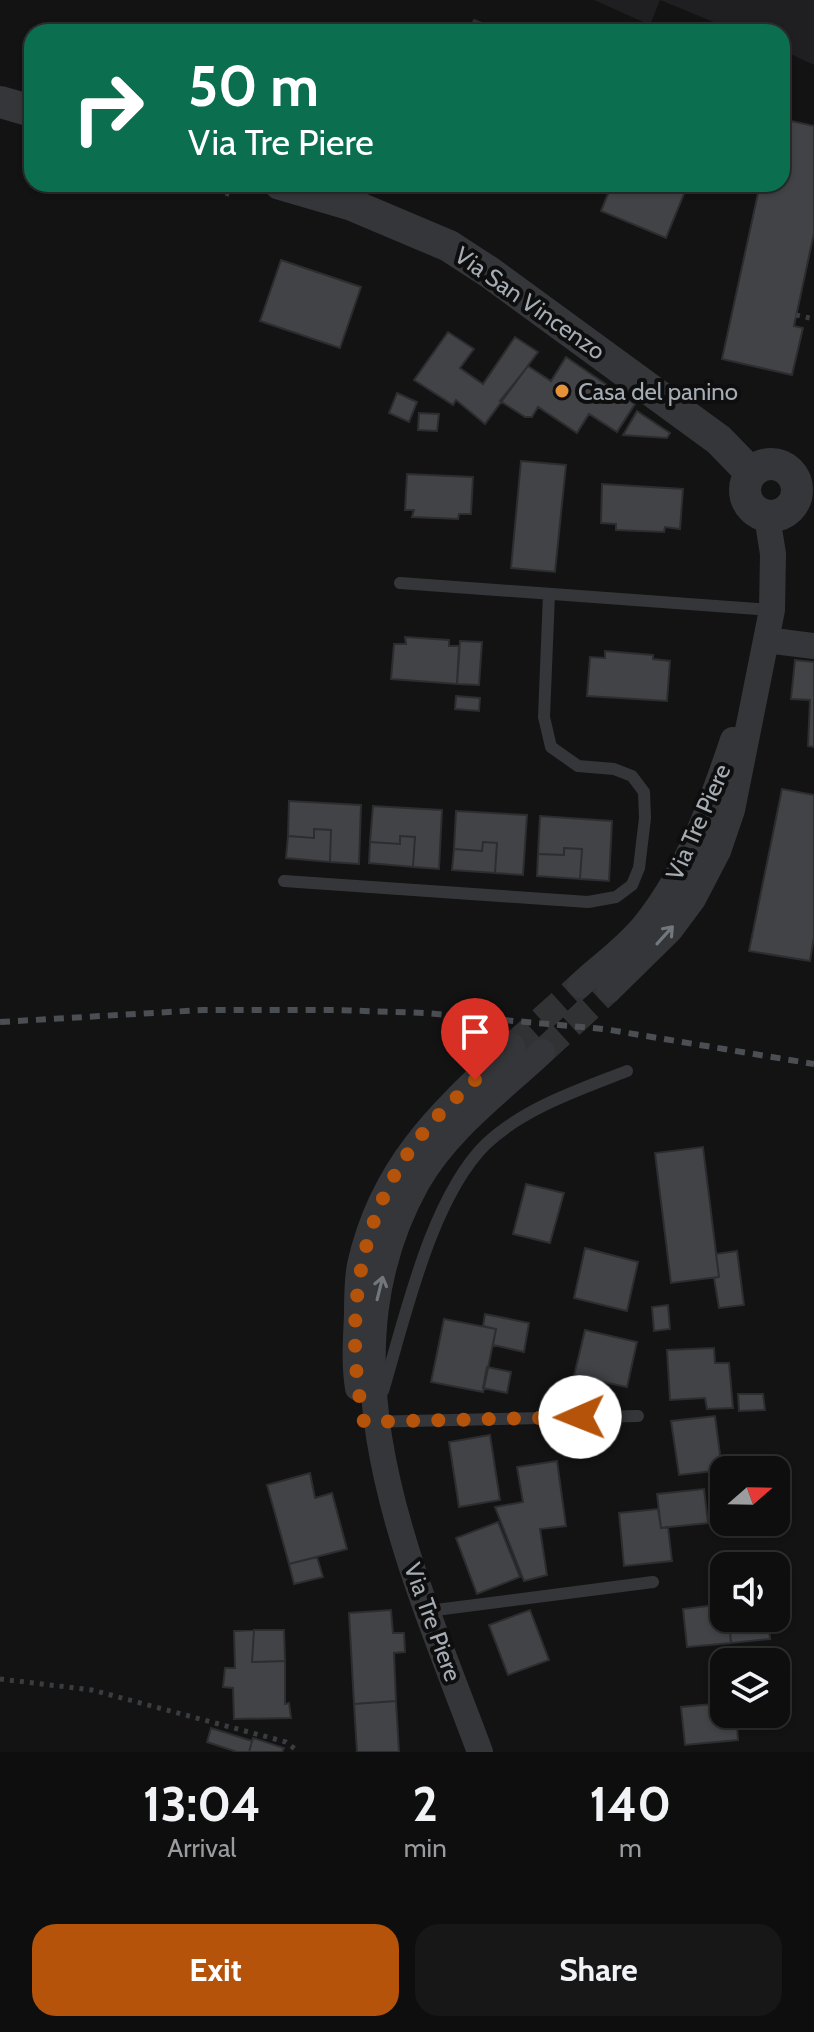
<!DOCTYPE html>
<style>
:root{--surface:#0e0e0f;--page:#171718;--text:#f1f3f6;--muted:#9b9c9e;--line:#2e2e2f;--accent:#b45309}
body{margin:0;font-family:Cabin,sans-serif;background:var(--page);color:var(--text);height:100vh;display:flex;flex-direction:column;font-size:30px;white-space:nowrap}
*{box-sizing:border-box;margin:0}
p{font-size:26px;color:var(--muted)}
.icon{flex:none;width:44px;height:44px;fill:none;stroke:currentColor;stroke-width:2;stroke-linecap:round;stroke-linejoin:round}
.map{position:relative;height:1752px;overflow:hidden}
.panel{display:flex;flex-direction:column;background:var(--surface);flex:1}
.panel>*{flex:none}
.hud{position:absolute;left:24px;top:24px;width:766px;height:168px;border-radius:24px;box-shadow:0 2px 6px #0004,0 0 0 2px var(--line);background:#0b6e4f;color:#fff;overflow:hidden}
.needle{width:52px;rotate:70deg}
.buttons{position:absolute;left:710px;top:1456px;display:grid;gap:16px}
.buttons a{display:grid;place-items:center;width:80px;height:80px;border-radius:16px;background:var(--surface);box-shadow:0 2px 6px #0004,0 0 0 2px var(--line);font-size:40px}
.pin{position:absolute;display:grid;place-items:center;width:68px;height:68px;color:#fff;margin:-82px -34px;border-radius:50% 50% 50% 0;rotate:-45deg;box-shadow:0 0 8px #0007}
.pin .icon{rotate:45deg}
.me{position:absolute;width:88px;margin:-44px;rotate:269deg;stroke-linejoin:round;filter:drop-shadow(0 0 6px #0008)}
.turn{display:flex;align-items:center;gap:28px;height:168px;padding:0 32px;font-size:36px}
.turn .icon{width:104px;height:104px;stroke-width:2.5}
.turn b{display:block;font-size:56px;line-height:68px}
.eta{display:flex;justify-content:space-evenly;align-items:center;height:136px;text-align:center}
.eta b{font-size:48px;font-weight:800;line-height:56px}
.primary-button{display:flex;gap:16px;margin-top:auto;padding:16px 32px}
.primary-button a{flex:1;height:92px;border-radius:24px;background:var(--accent);color:#fff;font-size:32px;font-weight:800;line-height:92px;text-align:center}
.primary-button a+a{background:var(--page);color:var(--text)}
.map>svg:first-child{display:block}
.built{fill:#1f1f21}
.building{fill:#424347;stroke:#2d2d30;stroke-width:2}
.lines{fill:none;stroke-linecap:round;stroke-linejoin:round}
.minor-tunnel{stroke:#303234;stroke-width:26;stroke-dasharray:26 13;stroke-linecap:butt}
.path{stroke:#3a3d40;stroke-width:5;stroke-dasharray:4 6;stroke-linecap:butt}
.service{stroke:#343639;stroke-width:12}
.minor{stroke:#343639;stroke-width:26}
.tertiary{stroke:#343639;stroke-width:32}
.rail{stroke:#4b4e52;stroke-width:6;stroke-dasharray:10 8;stroke-linecap:butt}
.oneway{stroke:#72777d}
.route{stroke:#b45309;stroke-width:14;stroke-dasharray:0 25.2}
.poi-dot{fill:#e69239;stroke:#0e0e0f;stroke-width:3}
.labels{text-anchor:middle;dominant-baseline:central;stroke-width:8;stroke-linejoin:round;paint-order:stroke}
.street-label{font-size:24px;fill:#a5acb4;stroke:#0e0e0f}
.poi-label{font-size:24px;fill:#a5acb4;stroke:#0e0e0f;text-anchor:start}
</style>
<div class="map">
<svg width="814" height="1752" viewBox="0 0 814 1752">
<rect width="100%" height="100%" fill="#131314"/>
<path class="built" d="M594,0h220v65l-32,-15v-18h-44l-78,-32 -10,25z"/>
<path class="building" d="M474,20l31,12h-36z
M782,119l32,7v107l-20,93 9,2 -11,47 -70,-16 38,-175h22z
M612,184h76l-22,54 -65,-27z
M281,260l80,27 -21,61 -80,-27z
M448,332l26,17 -14,19 23,16 32,-47 23,15 -53,72 -29,-24 -3,5 -39,-25z
M566,357l69,47 -18,28 -28,-18 -12,19 -39,-26 -6,10h-7l-25,-16 28,-35 23,15z
M397,393l20,9 -8,20 -20,-9z
M637,411l33,22 -3,5 -44,-3z
M419,413l20,1 -2,17 -19,-1z
M521,461l45,4 -11,107 -44,-4z
M407,474l66,3 -2,37h-12l-1,5 -46,-2 2,-7h-9z
M602,484l81,5 -3,40 -15,-2 -1,5 -48,-2v-6l-15,-1z
M405,637l44,3v6h10l-2,38 -66,-5 3,-35h12z
M460,641l22,1 -3,43 -22,-1z
M605,651l48,4v4l17,2 -3,40 -80,-5 3,-39 15,1z
M795,660l19,2v85l-6,-1 2,-46 -19,-1z
M456,696l24,2 -1,13 -24,-2z
M782,789l32,6v142l-4,24 -61,-10z
M289,801l72,4 -2,59 -29,-2 1,-32 -17,-1v9l-26,-2z
M373,806l69,4 -3,59 -26,-2 2,-30 -15,-1v8l-30,-2z
M456,811l71,4 -4,60 -28,-2 2,-30 -14,-1 -1,9 -28,-2z
M540,816l72,5 -3,60 -29,-2 2,-30 -18,-1v7l-26,-1z
M314,829l17,1 -1,32 -44,-4 2,-22 26,2z
M400,836l15,1 -2,30 -44,-4 1,-21 30,2z
M483,842l14,1 -2,30 -43,-3 2,-21 28,2z
M564,848l18,1 -2,30 -43,-3 1,-22 26,1z
M703,1147l16,130 -48,6 -16,-130z
M526,1184l38,9 -14,50 -37,-9z
M585,1248l53,14 -11,49 -53,-13z
M737,1251l7,54 -25,3 -5,-30 5,-1 -3,-23z
M668,1305l2,24 -16,2 -2,-24z
M485,1314l44,9 -5,29 -31,-7 3,-16 -13,-3z
M444,1319l52,10 -13,63 -52,-10z
M585,1330l52,12 -10,45 -53,-11z
M714,1348l1,15h14l4,45 -26,1 -2,-11 -35,2 -3,-50z
M487,1367l24,5 -4,21 -24,-5z
M738,1394h25l2,16 -26,1z
M715,1416l7,54 -43,5 -8,-54z
M490,1435l10,65 -41,7 -10,-65z
M557,1461l9,65 -26,3 7,46 -23,6 -29,-74 28,-5 -6,-35z
M310,1473l5,25 17,-5 15,56 -58,15 -22,-79z
M704,1489l4,34 -47,5 -4,-34z
M658,1509l3,19 7,-1 4,34 -48,5 -5,-53z
M498,1522l22,55 -43,17 -21,-56z
M317,1557l6,20 -29,7 -5,-20z
M724,1604v14h5l2,25 -44,4 -4,-38z
M391,1610l2,23h11l1,19 -11,1 2,48 -42,3 -5,-91z
M530,1610l19,50 -41,15 -19,-50z
M729,1618h39l2,21 -39,4z
M254,1630l-2,32 33,-1v43l4,-1 2,15 -57,1 -1,-31 -10,-1 2,-19h10l-1,-37z
M254,1630h30l1,31 -33,1z
M724,1691v23h12l2,26 -53,5 -4,-38 32,-3 -1,-12z
M396,1701l3,51h-42l-3,-48z
M211,1728l41,13 -3,11h-12l-30,-10z
M253,1738l31,10 -2,4h-33z"/>
<g class="lines">
<path class="minor-tunnel" d="M512,1046l68,-61
M542,1052l67,-62"/>
<path class="path" d="M197,184l34,11 3,-9 5,-2
M796,315l18,4
M0,1679l92,11 194,52 13,10"/>
<path class="service" d="M400,583l372,27
M284,881l304,21 28,-5 16,-12 7,-17 6,-50 -1,-26 -12,-16 -18,-7 -36,-3 -27,-19 -7,-30 5,-123
M383,1391c22,-73 48,-193 103,-247 38,-36 93,-54 141,-73
M364,1422l274,-6
M428,1611l225,-29"/>
<path class="minor" d="M766,640l48,6
M580,985c21,-20 49,-39 67,-63 42,-54 64,-117 86,-182
M609,990l61,-60 23,-31 25,-48 14,-41 40,-200 1,-56 -6,-38
M358,1388c-4,-24 -2,-49 -1,-74 0,-16 0,-34 3,-49 22,-100 81,-153 152,-219
M480,1752c-66,-179 -166,-384 -63,-569 29,-52 82,-91 125,-131"/>
<path class="tertiary" d="M0,102l32,9
M280,184l72,21 97,41 40,26 230,168 32,33
M745 490a26 26 0 1 1 52 0a26 26 0 1 1-52 0Z"/>
<path class="rail" d="M0,1022l203,-12h133l89,3 179,16 210,35"/>
</g>
<defs><path id="oneway-shaft" d="M-6 0H5M1.5-3L5.5 0L1.5 3" fill="none" stroke-width="1.6" stroke-linecap="round" stroke-linejoin="round" transform="scale(2)"/></defs>
<g class="oneway">
<use href="#oneway-shaft" transform="translate(665 935) rotate(-48)"/>
<use href="#oneway-shaft" transform="translate(380 1288) rotate(-76)"/>
</g>
<g class="lines">
<path class="route" d="M475,1080c-17,16 -36,33 -51,52 -67,81 -81,190 -60,290l216,-5"/>
</g>
<circle class="poi-dot" cx="562" cy="391" r="8"/>
<g class="labels">
<g class="street-label">
<text transform="translate(530 303) rotate(35)">Via San Vincenzo</text>
<text transform="translate(698 822) rotate(-66)">Via Tre Piere</text>
<text transform="translate(433 1622) rotate(70)">Via Tre Piere</text>
</g>
<g class="poi-label">
<text x="578" y="391">Casa del panino</text>
</g>
</g>
</svg>
<div class="buttons">
<a><svg class="needle" viewBox="-14 -14 28 28"><path d="M0-13l5 13h-10z" fill="#e53935"/><path d="M0 13l5-13h-10z" fill="#9b9c9e"/></svg></a>
<a><svg class="icon" aria-label="sound" viewBox="0 0 24 24"><path d="M4 9h4l5-4v14l-5-4H4zM17 9q2 3 0 6"/></svg></a>
<a><svg class="icon" aria-label="layers" viewBox="0 0 24 24"><path d="M12 4l9 5-9 5-9-5zM3 14l9 5 9-5"/></svg></a>
</div>
<div class="pin" style="left:475px;top:1080px;background:#d93025"><svg class="icon" aria-label="arrive" viewBox="0 0 24 24"><path d="M6 21V4h12l-3 4 3 4H6"/></svg></div>
<svg class="me" style="left:580px;top:1417px" viewBox="-20 -20 40 40"><circle r="19" fill="#fff"/><path d="M0-13L10 11 0 6-10 11z" fill="#b45309"/></svg>
<div class="hud">
<div class="turn"><svg class="icon" aria-label="right" viewBox="0 0 24 24"><path d="M7 20v-9h11M14 6l5 5-5 5"/></svg><div><b>50 m</b>Via Tre Piere</div></div>
</div>
</div>
<section class="panel">
<div class="eta">
<div><b>13:04</b><p>Arrival</p></div>
<div><b>2</b><p>min</p></div>
<div><b>140</b><p>m</p></div>
</div>
<div class="primary-button"><a>Exit</a><a>Share</a></div>
</section>
